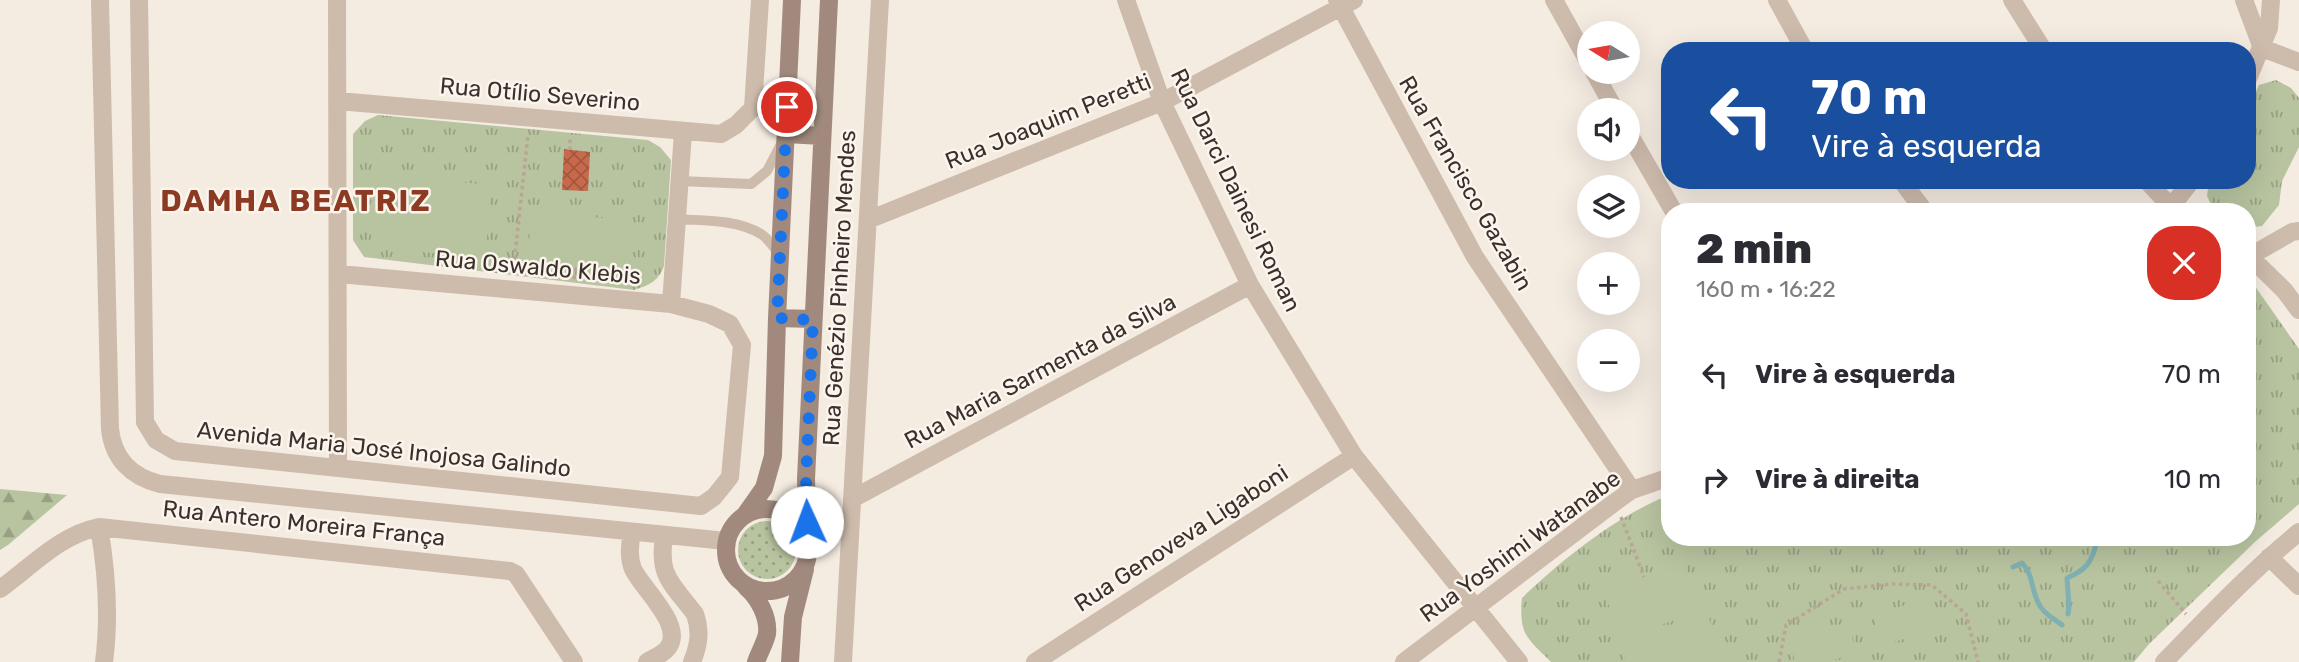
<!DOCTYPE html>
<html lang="pt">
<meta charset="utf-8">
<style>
:root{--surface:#fff;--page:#f7f7f7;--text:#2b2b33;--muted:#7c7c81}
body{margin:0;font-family:Rubik,sans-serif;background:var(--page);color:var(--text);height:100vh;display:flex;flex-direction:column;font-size:26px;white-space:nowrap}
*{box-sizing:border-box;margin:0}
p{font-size:23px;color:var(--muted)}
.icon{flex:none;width:38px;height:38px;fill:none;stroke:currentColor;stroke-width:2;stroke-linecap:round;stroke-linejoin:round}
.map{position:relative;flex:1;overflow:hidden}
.sheet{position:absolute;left:1661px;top:203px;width:595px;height:343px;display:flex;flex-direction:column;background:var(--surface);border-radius:28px;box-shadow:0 7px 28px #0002}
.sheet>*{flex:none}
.guide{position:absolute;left:1661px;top:42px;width:595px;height:147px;border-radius:28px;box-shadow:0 7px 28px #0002;background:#1a4fa0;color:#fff;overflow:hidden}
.needle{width:46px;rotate:281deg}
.controls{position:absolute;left:1577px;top:21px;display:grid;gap:14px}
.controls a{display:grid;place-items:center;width:63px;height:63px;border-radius:50%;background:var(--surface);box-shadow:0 7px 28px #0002;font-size:35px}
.pin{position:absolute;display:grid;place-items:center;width:60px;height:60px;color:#fff;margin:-30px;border:4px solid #fff;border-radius:50%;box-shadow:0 2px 7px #0007}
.me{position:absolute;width:77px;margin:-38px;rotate:358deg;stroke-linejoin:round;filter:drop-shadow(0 0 5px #0008)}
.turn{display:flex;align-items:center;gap:24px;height:147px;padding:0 35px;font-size:32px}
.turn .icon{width:91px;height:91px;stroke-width:2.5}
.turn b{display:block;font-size:49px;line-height:60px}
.round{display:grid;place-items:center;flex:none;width:74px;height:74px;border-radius:28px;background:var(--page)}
.headline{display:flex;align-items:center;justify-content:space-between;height:119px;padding:0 35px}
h1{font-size:42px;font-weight:800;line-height:52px}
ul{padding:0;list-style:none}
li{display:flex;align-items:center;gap:21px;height:105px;padding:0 35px}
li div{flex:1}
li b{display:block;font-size:26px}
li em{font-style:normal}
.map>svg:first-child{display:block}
.grass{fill:url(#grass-dots)}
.forest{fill:url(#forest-firs)}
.park{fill:url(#park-tufts)}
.pitch{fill:#b8c4a0}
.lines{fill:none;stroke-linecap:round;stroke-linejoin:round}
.stream{stroke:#7fb0b2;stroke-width:5}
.building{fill:url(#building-cross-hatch)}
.path{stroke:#b9a596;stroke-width:3.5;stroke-dasharray:3.5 3.5;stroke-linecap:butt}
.lane{stroke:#cdbbac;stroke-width:10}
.street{stroke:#cdbbac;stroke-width:18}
.secondary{stroke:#a18a7d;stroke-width:18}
.route{stroke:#1a73e8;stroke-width:12;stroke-dasharray:0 21.6}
.labels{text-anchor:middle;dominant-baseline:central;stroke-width:5;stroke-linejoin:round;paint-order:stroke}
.street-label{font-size:23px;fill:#3b302b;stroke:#fbf5ee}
.district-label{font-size:30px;font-weight:bold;letter-spacing:2px;fill:#8c3b22;stroke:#fbf5ee}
</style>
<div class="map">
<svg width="2299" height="662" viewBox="0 0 2299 662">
<defs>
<pattern id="grass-dots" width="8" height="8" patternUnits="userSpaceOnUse" patternTransform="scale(1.75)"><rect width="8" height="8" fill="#b8c4a0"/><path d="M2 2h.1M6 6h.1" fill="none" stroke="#97a083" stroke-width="1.8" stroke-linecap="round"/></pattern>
<pattern id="forest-firs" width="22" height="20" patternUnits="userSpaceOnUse" patternTransform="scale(1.75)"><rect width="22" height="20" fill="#b8c4a0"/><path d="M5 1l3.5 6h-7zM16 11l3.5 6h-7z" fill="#97a083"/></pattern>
<pattern id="park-tufts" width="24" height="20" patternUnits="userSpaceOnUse" patternTransform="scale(1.75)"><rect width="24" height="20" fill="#b8c4a0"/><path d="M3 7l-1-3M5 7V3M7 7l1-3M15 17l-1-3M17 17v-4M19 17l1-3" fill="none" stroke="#97a083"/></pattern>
<pattern id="building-cross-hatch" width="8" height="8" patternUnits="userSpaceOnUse" patternTransform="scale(1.75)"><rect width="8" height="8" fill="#c8694b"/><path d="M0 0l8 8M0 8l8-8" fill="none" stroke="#a4573f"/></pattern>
</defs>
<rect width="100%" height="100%" fill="#f4ebe1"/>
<path class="grass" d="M738 550a29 29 0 1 1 58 0a29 29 0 1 1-58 0Z"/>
<path class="forest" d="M0,489l67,6 -59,50 -8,5z"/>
<path class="park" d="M2276,80l15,8 8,10v49l-17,34 -3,24 -17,21 -15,2v-16h-32l-8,-16 2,-15 38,-1v-70l12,-25z
M378,115l270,25 12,7 11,13 -7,106c-6,16 -15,19 -30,24l-270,-33 -11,-17v-106l12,-13z
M2247,279l5,3 47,67v155l-43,37 -107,103 -15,18h-583c-25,-25 -32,-27 -29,-64 40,-39 95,-82 147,-103l1,42h577z"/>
<path class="pitch" d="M377,175l115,10 -7,73 -115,-11z
M532,212l95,8 -3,51 -97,-10z
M1686,565l14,48 -82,24 -14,-48z
M1931,597l10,31 -60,18 -8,-31z
M1709,617l11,45h-94l-5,-21z
M1847,622l10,31 -31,9h-31l-6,-22z"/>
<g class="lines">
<path class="stream" d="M2013,567l9,-4c12,12 9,29 18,43 4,8 16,14 22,19
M2068,614l1,-8 -2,-28c17,-7 25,-15 29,-34l11,-7"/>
</g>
<path class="building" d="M564,149l26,3 -2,39 -26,-1z"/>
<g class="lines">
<path class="path" d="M570,150v-12
M513,273l15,-138
M574,279l2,-13
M1621,517l23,60
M2158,581l28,33
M1779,662l7,-37 58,-36 48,-5 40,1 34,29 12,48"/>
<path class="lane" d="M679,181l72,3 16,-13 14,-27
M677,219c27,2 59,0 84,15 7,4 13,14 19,21"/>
<path class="street" d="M100,0l10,429c3,29 21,48 50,55l566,57
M139,0l6,422 11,18 19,11 526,55 13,-9 16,-20 12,-132 -12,-21 -21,-10 -38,-10 -332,-30
M337,0l1,468
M1126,0l36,102 88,183 104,171 165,206
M1337,0l138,257 157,233
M1554,0l35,63
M1777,0l28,51
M2012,0l32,51
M2244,0l18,48 37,14
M1594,72l21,38
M2247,81l22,-53 2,-28
M338,101l383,33 15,-9 17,-17 7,-108
M1628,132l46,80
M1901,180l24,32
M2146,180l25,27 -4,5
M2177,212l-6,-5 21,-27
M868,220l294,-118 192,-102
M2247,254l37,36 15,20
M2250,256l42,-24 7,-1
M671,304l12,-172
M852,499l398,-214
M99,527c8,46 11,89 5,135
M632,532c-2,12 -4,25 1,37 9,20 55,59 33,81 -5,5 -13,8 -19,12
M664,535c-6,42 7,47 31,79 6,17 4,31 -3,48
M2269,557l30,29
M0,589c32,-23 60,-54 99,-62l411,44 6,3 58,88
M843,662l37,-662
M1035,662l319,-206
M1404,662l211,-160 17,-12 38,-13
M2164,662c44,-45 86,-90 135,-130"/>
<path class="secondary" d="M786,134l36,2
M777,318l36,1
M726 550a41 41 0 1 1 82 0a41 41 0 1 1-82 0Z
M745,515l19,-27 9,-32 4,-138 15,-318
M808,543l-2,-64 23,-479
M746,587c12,10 23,30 21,47 -2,9 -8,19 -11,28
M790,662l3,-45 12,-48"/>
</g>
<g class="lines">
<path class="route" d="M787,107l-10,211 36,2 -7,159 1,43"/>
</g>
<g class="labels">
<g class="street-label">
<text transform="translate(540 94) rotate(5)">Rua Otílio Severino</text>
<text transform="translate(1048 121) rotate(-22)">Rua Joaquim Peretti</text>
<text transform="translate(1466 183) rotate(60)">Rua Francisco Gazabin</text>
<text transform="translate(1236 190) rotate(64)">Rua Darci Dainesi Roman</text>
<text transform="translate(538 267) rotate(5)">Rua Oswaldo Klebis</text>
<text transform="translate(839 288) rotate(-87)">Rua Genézio Pinheiro Mendes</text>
<text transform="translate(1040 371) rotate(-28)">Rua Maria Sarmenta da Silva</text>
<text transform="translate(384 449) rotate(6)">Avenida Maria José Inojosa Galindo</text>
<text transform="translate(304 523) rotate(6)">Rua Antero Moreira França</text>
<text transform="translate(1181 538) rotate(-33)">Rua Genoveva Ligaboni</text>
<text transform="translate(1520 546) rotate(-36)">Rua Yoshimi Watanabe</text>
</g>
<g class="district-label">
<text x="296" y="201">DAMHA BEATRIZ</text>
</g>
</g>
</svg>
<div class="controls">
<a><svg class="needle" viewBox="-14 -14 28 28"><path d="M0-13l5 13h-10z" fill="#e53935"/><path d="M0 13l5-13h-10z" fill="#7c7c81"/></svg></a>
<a><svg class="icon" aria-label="sound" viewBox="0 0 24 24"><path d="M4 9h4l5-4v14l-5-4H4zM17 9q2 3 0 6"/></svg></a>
<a><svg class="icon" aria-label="layers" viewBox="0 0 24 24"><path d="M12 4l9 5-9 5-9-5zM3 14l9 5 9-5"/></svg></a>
<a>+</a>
<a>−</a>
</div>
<div class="pin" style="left:787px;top:107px;background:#d93025"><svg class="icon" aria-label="arrive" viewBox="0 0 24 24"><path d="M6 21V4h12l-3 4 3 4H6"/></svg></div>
<svg class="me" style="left:807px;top:522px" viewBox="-20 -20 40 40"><circle r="19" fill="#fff"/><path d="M0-13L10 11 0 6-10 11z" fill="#1a73e8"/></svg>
<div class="guide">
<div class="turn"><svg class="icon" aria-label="left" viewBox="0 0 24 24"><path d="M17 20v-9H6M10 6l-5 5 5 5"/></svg><div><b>70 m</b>Vire à esquerda</div></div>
</div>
<section class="sheet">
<div class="headline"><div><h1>2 min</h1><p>160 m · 16:22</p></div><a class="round" style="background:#d93025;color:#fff"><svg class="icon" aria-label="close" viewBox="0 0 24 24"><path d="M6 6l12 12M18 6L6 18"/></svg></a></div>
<ul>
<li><svg class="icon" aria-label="left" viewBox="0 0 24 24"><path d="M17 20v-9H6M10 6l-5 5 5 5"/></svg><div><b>Vire à esquerda</b></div><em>70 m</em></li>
<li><svg class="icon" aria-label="right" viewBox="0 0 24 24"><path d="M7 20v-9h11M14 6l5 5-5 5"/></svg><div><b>Vire à direita</b></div><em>10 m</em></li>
</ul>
</section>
</div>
